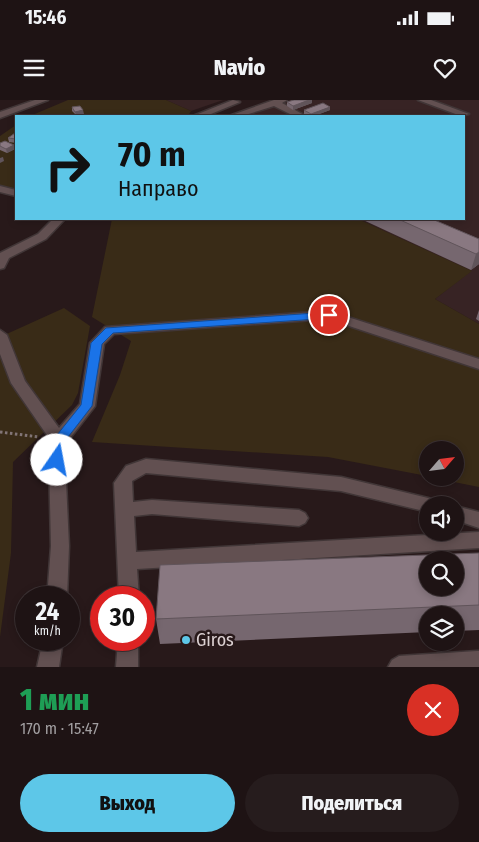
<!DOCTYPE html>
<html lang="ru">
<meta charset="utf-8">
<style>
:root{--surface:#1e1314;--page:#261c1d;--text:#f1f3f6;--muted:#a19ea0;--line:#3c3234;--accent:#5dc7e8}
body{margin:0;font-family:"Fira Sans Condensed",sans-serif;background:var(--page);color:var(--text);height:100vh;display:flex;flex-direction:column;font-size:19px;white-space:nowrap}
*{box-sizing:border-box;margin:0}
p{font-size:16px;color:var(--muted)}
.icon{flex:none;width:28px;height:28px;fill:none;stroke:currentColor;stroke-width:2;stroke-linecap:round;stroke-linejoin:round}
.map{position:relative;height:567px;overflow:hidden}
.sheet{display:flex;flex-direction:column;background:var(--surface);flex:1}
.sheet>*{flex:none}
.guide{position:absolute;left:15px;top:15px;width:450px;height:105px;border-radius:0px;box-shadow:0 2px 8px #0003,0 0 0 1px var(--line);background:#5dc7e8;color:#111;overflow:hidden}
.needle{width:32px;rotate:62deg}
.fabs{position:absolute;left:419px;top:341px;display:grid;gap:10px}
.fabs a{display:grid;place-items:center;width:45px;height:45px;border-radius:50%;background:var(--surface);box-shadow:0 2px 8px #0003,0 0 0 1px var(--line);font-size:25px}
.speed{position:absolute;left:15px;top:486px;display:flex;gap:10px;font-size:25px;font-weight:700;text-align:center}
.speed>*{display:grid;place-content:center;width:65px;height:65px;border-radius:50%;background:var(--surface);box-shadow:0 2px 8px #0003,0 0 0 1px var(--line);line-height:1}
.speed small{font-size:12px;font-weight:400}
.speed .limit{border:8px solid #d22;background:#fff;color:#111}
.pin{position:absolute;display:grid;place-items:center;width:42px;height:42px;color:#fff;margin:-21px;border:2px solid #fff;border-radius:50%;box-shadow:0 1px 5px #0007}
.me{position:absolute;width:55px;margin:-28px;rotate:12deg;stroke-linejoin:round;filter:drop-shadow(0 0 4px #0008)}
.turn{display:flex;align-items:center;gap:18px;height:105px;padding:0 20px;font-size:22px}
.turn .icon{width:65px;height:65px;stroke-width:2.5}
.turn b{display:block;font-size:35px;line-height:42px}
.round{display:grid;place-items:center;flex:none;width:52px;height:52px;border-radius:26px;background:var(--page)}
.summary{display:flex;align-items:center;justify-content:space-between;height:85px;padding:0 20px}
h1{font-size:30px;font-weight:800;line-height:38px;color:#1e9e55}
.button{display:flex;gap:10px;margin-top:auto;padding:10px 20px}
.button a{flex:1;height:58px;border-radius:30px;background:var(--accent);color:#111;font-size:20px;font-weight:800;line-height:58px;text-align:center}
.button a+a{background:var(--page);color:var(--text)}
.status{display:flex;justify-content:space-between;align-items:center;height:35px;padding:0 25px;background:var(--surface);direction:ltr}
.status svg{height:14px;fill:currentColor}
header{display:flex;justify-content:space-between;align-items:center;height:65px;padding:0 20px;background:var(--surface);font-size:22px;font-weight:800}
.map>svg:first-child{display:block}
.built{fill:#372324}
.green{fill:#392b17}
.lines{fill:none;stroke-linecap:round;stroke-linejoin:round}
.minor-casing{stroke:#413637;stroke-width:3}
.path{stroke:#827576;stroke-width:3;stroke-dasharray:2.5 2.5;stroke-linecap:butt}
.minor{fill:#625051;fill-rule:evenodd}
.wall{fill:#76676f}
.shaded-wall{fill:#60545a}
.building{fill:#897881;stroke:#60545a;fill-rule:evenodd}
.route{fill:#1a73e8;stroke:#114b97}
.poi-dot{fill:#5dc7e8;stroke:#28191a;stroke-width:2}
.labels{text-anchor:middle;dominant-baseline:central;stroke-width:5;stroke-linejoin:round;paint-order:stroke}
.near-poi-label{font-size:18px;fill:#dcd1d2;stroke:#28191a;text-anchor:start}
</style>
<div class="status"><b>15:46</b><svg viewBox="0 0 49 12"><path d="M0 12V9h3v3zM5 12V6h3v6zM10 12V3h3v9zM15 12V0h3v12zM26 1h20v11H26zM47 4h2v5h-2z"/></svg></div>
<header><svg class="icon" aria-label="menu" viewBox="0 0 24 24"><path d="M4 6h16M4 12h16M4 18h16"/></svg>Navio<svg class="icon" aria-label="heart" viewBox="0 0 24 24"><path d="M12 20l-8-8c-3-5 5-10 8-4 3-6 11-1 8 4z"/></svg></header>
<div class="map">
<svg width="479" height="567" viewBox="0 0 479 567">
<rect width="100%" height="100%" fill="#28191a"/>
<path class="built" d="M166,0h57l-32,11z
M291,0h188v224l-44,-25 36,-28 -113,-52h106v-103h-220z"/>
<path class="green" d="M68,0h98l25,11 -3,5h-158z
M16,25v64l-16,-3v-50z
M112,119h246l114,52 -37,28 44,25v163l-45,-9h21v-28h-27l-1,26 -99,-19 -236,-15 28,-67 11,-34 -39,-24z
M64,208l26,18 -12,67 -6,12 -59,57 -2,91 -11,84v-300z"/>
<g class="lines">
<g class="minor-casing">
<path id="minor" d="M35,0h13l-48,18v-6z
M233,0l7,2 -34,14h-13z
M274,0h13l-5,3 24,13h-12l-20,-10 -32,10h-13z
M418,0h13l38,14 -8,2z
M0,86l16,4v6l-16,-4z
M53,119h12l-19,20 -37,19 -5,10 -4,1v-16l38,-19z
M329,211l150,48v10l-151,-50 -214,15 -10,10 -9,62 -28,36 -2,18 4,86 -2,52h-20l4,-52 -2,-86 2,-19 -40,-58 -11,-29v-24l7,5 18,46 34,47 21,-24 10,-61 15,-16z
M146,359l195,18 87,21 6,2 3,5h-9v7l-87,-21 -195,-18 -14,8 1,21 19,-2 147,10 6,3 3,5 -3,5 -6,3 -147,-12 -18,2 2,36 343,-20v16l-342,21 2,29h-20l-5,-115 12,-17z
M455,406l24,6v16l-24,-8z
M43,540h20l-4,27h-22z
M118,540h20v27h-22z
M477,551h2v16h-91l4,-7 7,-4z"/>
</g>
<path class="path" d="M0,332l39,5"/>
<use href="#minor" class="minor"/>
</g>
<path class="wall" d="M287,2l25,1 -19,7 -6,-4z
M72,7l12,7 -8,1 -4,-4z
M304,10h26l-16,6h-6l-4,-2z
M16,33v10l-7,-1 -1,-4z
M0,43l15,6 -8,4 -7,-3z
M361,119h71l47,20v25l-8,6z
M479,210v11l-3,-2z
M479,453v77l-24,1v-16h-27v17l-268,12 -4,-25z"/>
<path class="shaded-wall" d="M309,0h3v3l-19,7v-4z
M330,7v3l-16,6h-3v-2z
M83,10l1,4 -8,1 -1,-3z
M14,45l1,4 -8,4 -1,-4z
M3,57l1,4 -4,2v-5z
M479,152v12l-8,6 5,-16z"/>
<path class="building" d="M294,0h15l-16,6 -6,-4z
M323,3l7,4 -19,7 -7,-4z
M80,6l3,4 -8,2 -3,-5z
M15,33h1v6l-8,-1z
M5,41l9,4 -8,4 -6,-3v-3z
M398,119h34l47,20v13l-3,2z
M479,453v52l-323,14 4,-54zM428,460h27v28h-27z"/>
<path class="route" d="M329,212l5,3 -2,3 -219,15 -11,11 -10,62 -27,35 -4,23h-9l-1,-4 2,-20 28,-35 10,-62 15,-15z"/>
<circle class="poi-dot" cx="186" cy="540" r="5"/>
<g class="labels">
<g class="near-poi-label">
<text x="196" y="540">Giros</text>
</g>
</g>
</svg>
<div class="fabs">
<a><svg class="needle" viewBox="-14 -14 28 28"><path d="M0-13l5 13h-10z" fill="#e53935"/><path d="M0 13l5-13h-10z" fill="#a19ea0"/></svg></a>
<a><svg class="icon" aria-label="sound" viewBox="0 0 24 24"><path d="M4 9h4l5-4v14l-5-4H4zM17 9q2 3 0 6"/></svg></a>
<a><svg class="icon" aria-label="search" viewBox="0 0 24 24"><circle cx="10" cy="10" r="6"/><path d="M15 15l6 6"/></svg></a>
<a><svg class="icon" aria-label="layers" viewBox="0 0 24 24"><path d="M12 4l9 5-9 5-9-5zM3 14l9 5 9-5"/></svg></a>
</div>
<div class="speed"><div>24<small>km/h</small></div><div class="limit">30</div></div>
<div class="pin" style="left:329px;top:215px;background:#d93025"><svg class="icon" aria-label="arrive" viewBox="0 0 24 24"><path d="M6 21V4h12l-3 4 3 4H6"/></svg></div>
<svg class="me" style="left:57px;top:360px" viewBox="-20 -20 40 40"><circle r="19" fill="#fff"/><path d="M0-13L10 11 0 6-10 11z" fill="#1a73e8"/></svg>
<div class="guide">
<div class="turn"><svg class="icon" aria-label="right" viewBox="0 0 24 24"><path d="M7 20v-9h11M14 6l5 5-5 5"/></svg><div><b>70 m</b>Направо</div></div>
</div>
</div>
<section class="sheet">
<div class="summary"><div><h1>1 мин</h1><p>170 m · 15:47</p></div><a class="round" style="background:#d93025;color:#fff"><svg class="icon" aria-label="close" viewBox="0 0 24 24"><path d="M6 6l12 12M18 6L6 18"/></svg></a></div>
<div class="button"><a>Выход</a><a>Поделиться</a></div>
</section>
